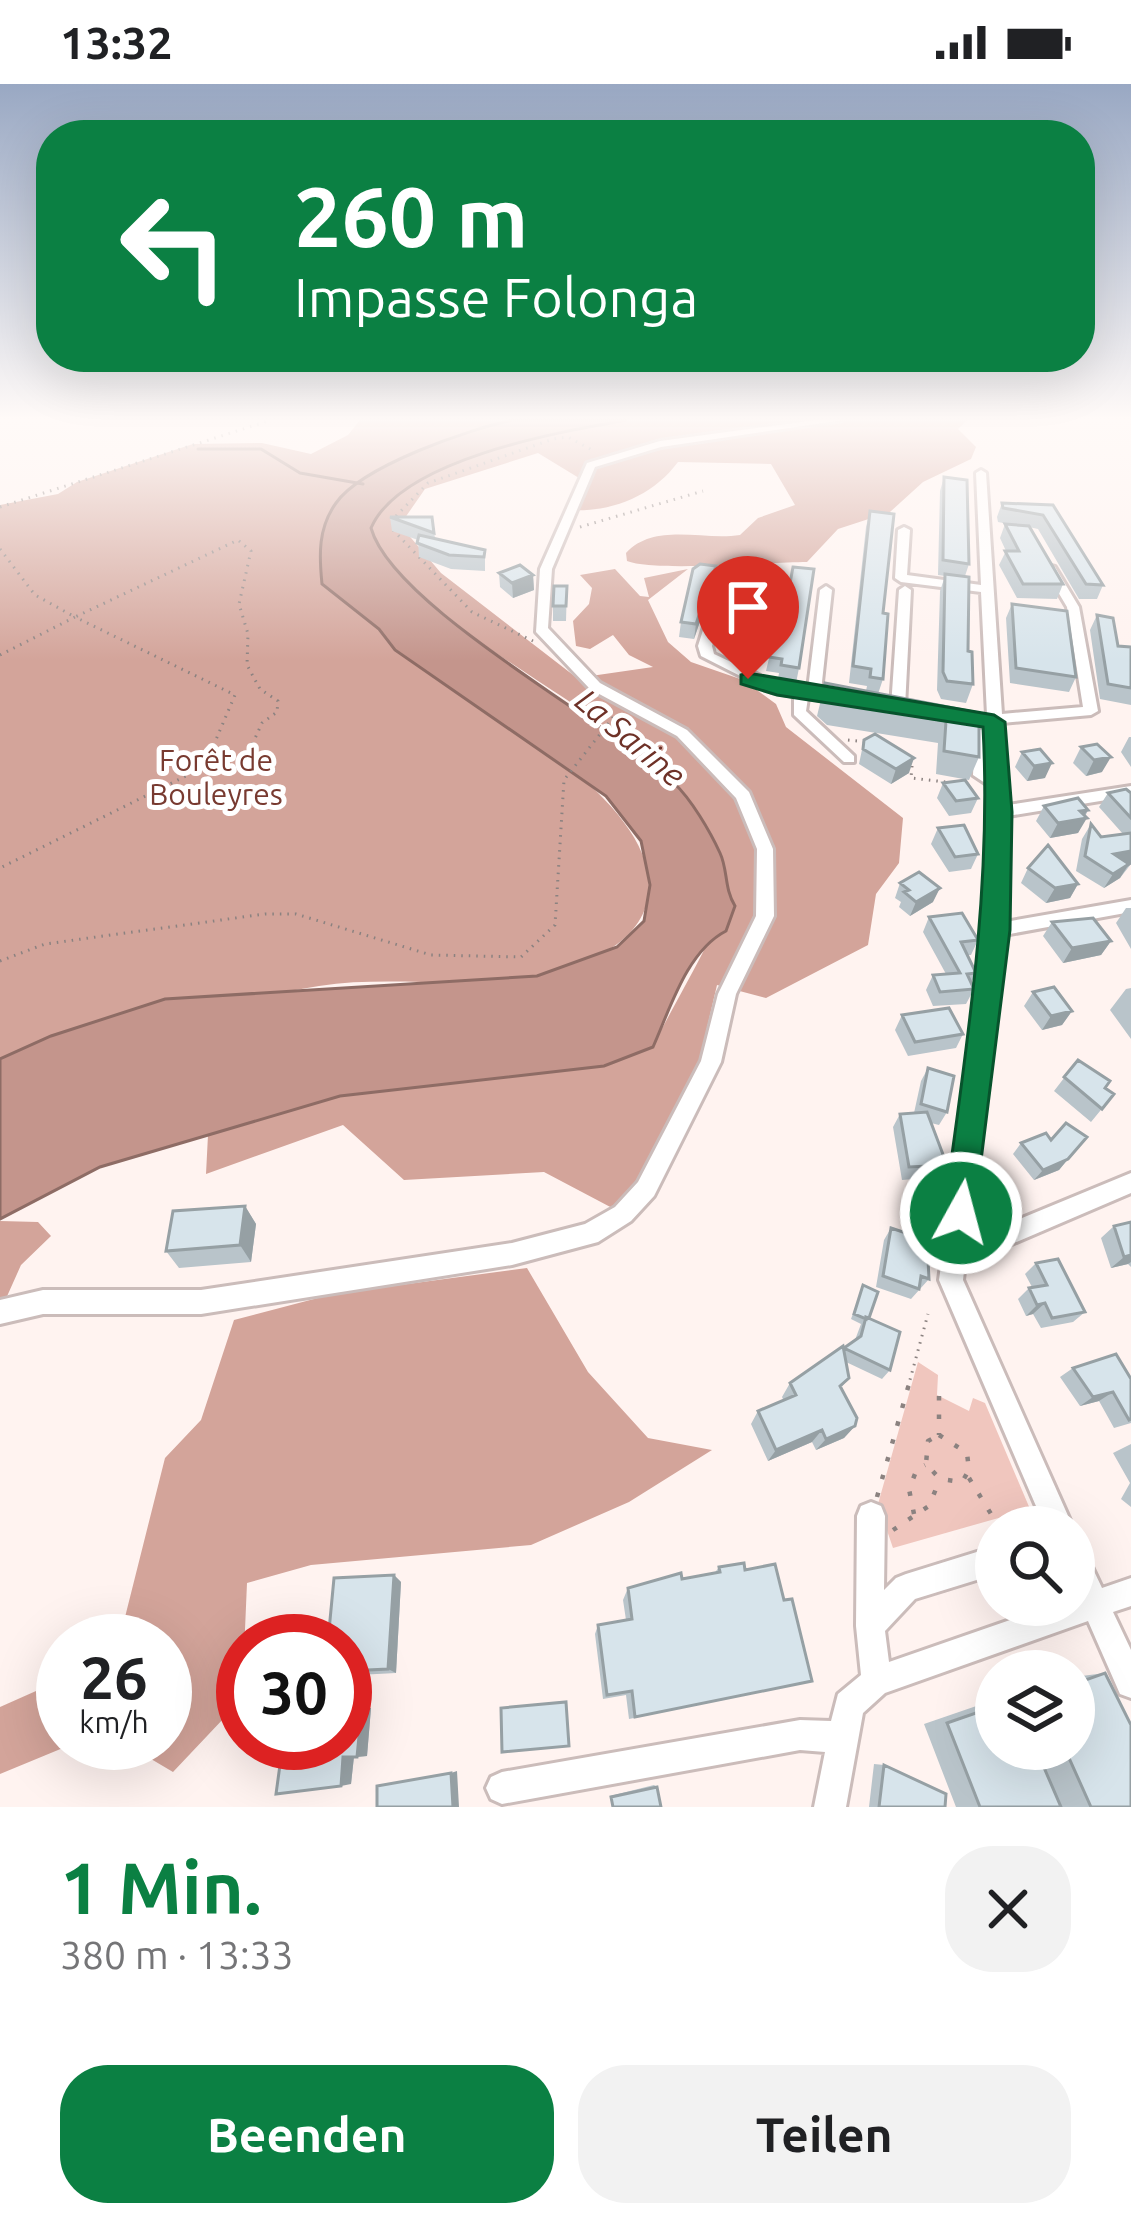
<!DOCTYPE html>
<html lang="de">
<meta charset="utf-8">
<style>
:root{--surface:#fff;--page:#f2f2f2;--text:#202124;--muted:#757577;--accent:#0b8043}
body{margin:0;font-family:Ubuntu,sans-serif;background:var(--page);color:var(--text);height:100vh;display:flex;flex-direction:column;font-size:45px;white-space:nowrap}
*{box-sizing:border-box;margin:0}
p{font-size:39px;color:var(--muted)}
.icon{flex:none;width:66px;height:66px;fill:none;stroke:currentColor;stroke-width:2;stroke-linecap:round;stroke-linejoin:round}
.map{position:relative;height:1723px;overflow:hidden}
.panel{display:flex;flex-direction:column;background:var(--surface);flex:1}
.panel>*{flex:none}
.hud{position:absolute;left:36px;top:36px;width:1059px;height:252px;border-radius:48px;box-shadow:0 12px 48px #0002;background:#0b8043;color:#fff;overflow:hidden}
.buttons{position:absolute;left:975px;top:1422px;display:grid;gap:24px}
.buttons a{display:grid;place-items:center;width:120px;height:120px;border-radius:50%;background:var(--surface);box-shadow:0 12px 48px #0002;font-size:60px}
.speed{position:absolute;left:36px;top:1530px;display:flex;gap:24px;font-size:60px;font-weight:700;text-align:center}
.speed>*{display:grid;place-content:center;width:156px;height:156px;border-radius:50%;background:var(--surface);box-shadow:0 12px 48px #0002;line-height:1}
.speed small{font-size:30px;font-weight:400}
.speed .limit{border:18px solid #d22;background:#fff;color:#111}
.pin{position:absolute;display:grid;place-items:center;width:102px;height:102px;color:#fff;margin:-123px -51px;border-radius:50% 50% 50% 0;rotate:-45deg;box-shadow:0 0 12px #0007}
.pin .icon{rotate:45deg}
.me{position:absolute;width:132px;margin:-66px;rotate:7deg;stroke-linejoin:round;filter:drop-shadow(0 0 9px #0008)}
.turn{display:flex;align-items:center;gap:42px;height:252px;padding:0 60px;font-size:54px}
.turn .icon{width:156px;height:156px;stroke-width:2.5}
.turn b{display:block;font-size:84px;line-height:102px}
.round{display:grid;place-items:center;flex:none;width:126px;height:126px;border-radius:48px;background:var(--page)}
.headline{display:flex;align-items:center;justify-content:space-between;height:204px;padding:0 60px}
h1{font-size:72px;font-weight:700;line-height:90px;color:var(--accent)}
.cta{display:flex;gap:24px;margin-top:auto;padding:24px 60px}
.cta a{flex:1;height:138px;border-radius:48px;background:var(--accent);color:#fff;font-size:48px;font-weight:700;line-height:138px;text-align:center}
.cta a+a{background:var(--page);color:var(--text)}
.status{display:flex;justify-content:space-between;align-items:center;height:84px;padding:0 60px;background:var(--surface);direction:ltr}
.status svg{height:33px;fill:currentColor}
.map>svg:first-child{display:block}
.green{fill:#f0c6be}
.forest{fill:#d3a49a}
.water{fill:#c4958c;stroke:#8e6c65;stroke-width:3}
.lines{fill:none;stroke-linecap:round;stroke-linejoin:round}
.stream{stroke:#8e6c65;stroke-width:3}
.minor-casing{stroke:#cbbcba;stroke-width:6}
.path-far1{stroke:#8b8280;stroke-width:3;stroke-dasharray:1.5 6;stroke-linecap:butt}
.path{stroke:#8b8280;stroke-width:4.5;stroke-dasharray:4.5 14;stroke-linecap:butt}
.minor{fill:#fff;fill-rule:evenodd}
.wall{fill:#b9c4ca}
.shaded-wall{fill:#96a0a4}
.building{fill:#d7e4eb;stroke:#96a0a4;stroke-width:3}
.route{fill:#0b8043;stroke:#07532c;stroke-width:3}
.labels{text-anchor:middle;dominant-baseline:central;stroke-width:10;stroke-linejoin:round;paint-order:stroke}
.park-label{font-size:30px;fill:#783a30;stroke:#fff}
.water-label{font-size:33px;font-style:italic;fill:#6e3127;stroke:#fff}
</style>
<div class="status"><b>13:32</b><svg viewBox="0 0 49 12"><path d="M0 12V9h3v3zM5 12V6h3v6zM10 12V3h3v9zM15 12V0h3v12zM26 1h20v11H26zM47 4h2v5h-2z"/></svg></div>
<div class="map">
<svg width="1131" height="1723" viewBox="0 0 1131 1723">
<rect width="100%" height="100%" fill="#fff3f0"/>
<path class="green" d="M918,1278l20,13 -1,20 32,16 4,-13 12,5 45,106 -137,39 -15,-44z"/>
<path class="forest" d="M360,336h153c-34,7 -158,57 -177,83 -18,24 -17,52 -14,81l57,45 16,21c72,49 270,150 253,248 -9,48 -67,69 -111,78 -71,14 -147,-1 -218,10 -107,17 -213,49 -319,73v-554l58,-11 19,-12 116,-38 69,-1 49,11 37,-19z
M627,336h340l-9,9 18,18 -5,12 -48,23 -33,30 -52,17 -31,33c-40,0 -153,10 -180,-1l-1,-8c29,-31 77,-12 114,-18l18,-17 37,-13 -24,-41 -93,-2c-26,35 -68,51 -111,48l12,-32 -41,-25 -113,36 -25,36 41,48 136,105 76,-11 -24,-12 -16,-20 -23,14 -14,-3 -3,-25 16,-17 3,-16 -12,-13 35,-6 25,27 9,1 -5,-19 44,-9 -40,31 20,42 23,20 52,18 33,24 10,23 117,91 -4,45 -23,31 -8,51 -102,53 -49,-13 -27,116 -74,109 -72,-38 -140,8 -61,-55 -137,49 2,-39 132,-39 264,-30 49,-19c16,-36 72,-125 74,-156 1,-35 -20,-53 -42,-77 -23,-27 -46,-60 -73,-82 -59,-48 -221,-130 -241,-205 31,-69 187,-95 256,-107z
M0,1137l38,1 13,14 -30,29 -21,47z
M527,1184l61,104 60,66 64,12 -83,52 -98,43 -220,20 -64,18 -5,116 -69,73 -49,-29h41v-102h-46l46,-183 36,-38 33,-100 99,-26z
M63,1595v64h12l-75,31v-67z"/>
<path class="water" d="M513,336h114c-68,12 -226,39 -256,108 22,79 237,193 303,255 17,16 36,48 46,70 8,17 4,35 15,53l-9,25c-39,20 -56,78 -73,116l-49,19 -264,30 -240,71 -100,52v-160l51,-23 114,-37 372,-23 80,-29 27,-26 6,-36 -9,-44 -35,-45 -211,-146 -16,-21 -57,-45c-3,-29 -4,-56 14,-81 26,-37 133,-74 177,-83z"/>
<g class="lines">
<path class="stream" d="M198,365h63l39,24 63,11"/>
<g class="minor-casing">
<path id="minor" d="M817,336h26l-182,27 -66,20 -43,102 -4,59 52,55 87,47 62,62 24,57 1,67 -38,78 -15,68 -67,134 -23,25 -33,21 -86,23 -311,49h-158l-43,10v-24l43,-10h158l311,-47 73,-19 30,-17 23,-25 63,-121 17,-67 38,-78 1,-67 -21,-51 -59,-62 -87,-47 -54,-57 4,-63 47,-106 73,-22z
M981,386l5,3 16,241 81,-7 -16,-100 -22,-37 6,-4 4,1 24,40 19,104 -7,4 -89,8 6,82 123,-19v10l-123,20 -3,106 126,-22v12l-127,23 -36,297 18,1 145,-60v20l-145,62 -20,-1 -3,26 110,247h-28l-106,-247 48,-350 4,-143 -18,-12 2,-42 13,-7 -9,-6 8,-5 -6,-123 -80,-10 -6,-4 3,-48 6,-3 6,3 -3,45 74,10 -5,-112z
M726,488l6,4 -20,70 2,8 66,31 28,4 12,-99 6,-4 6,4 -11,101 25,4 7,4 -7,4 -38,-5 -2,13 48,45v6h-10l-50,-47v-19l-22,-4 -71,-36 -3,-10 22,-70z
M905,502l6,4 -6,117 -7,4 -7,-4 8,-117z
M871,1418l10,4 4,10 -1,74 12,-12 10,-4 90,-28v28l-81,25 -30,32 4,31 164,-57h21l2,-8 -2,-51 10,4 18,38 29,-10v28l-18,6 18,38v48l-11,-4 -32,-73 -203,72 -22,20 -17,94h-32l11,-55 -25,-2 -298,54 -11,-5 -5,-11 5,-11 11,-5 298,-52 31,1 7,-27 23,-19 -5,-49 1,-110 4,-10z"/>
</g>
<path class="path-far1" d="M0,423l271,-87
M396,432l32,-33 125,-44 15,-2 26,14
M580,443l123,-36
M393,446l79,82 61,29
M0,465l35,46 40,22 163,-77 13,11 -12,53 9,30 -1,31 13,24 18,12 -1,11 -15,11 -20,44 -46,4
M0,571l75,-38 160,78 -26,61 -13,15 -196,97
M848,656l19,2
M912,682l-1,12 43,5
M244,683l35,4
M0,877l45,-17 220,-30h31l135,41 90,2 34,-32 9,-145 51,-65
M908,1303l20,-73"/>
<path class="path" d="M939,1312v39
M939,1351l28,18 2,17 -7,12 -22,-3 -14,-15 2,-23z
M969,1394l30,49
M877,1413l32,-113
M914,1430l-5,-25 8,-20 8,-4
M893,1446l36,-24 11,-27"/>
<use href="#minor" class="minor"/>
</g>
<path class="wall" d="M944,393l25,87 -4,12 3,75 5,33 -7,19 -25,-4 -4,-9 3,-99 5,-15 -7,-1 2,-84z
M1002,419l51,2 50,80 -6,14h-18l-41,-70 -9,-2 34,57 -6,15 -40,-1 -18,-33 7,-14 -6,-13 5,-14 9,1 -16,-3 -1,-5z
M870,427l13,102v66l-5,15 101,19v44l-10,23 -33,-6 2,-31 -111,-18 -10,-9 8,-33 41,8 1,-5 -18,-3 17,-156z
M390,433h42l3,21 50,12v21l-34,-2 -32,-12 -1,-17 -26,-9z
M761,480l-16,72 -16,-2 3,-15z
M499,489l34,2 1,15 -21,8 -13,-11z
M714,496l-20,59 -15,-2 2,-15z
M567,502l-1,35h-13v-15z
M1012,520l64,73 -7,15 -59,-9 -4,-65z
M1097,531l21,31 13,1v58l-31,-6 -10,-69z
M774,553l25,31 -3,15 -18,-4 1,-6 -13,-2z
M1129,653h2v30l-10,-15z
M864,656l45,33 -18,11 -32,-20z
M1097,660l5,28 -16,4 -13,-13 8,-16z
M1022,668l23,26 -18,3 -12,-14z
M943,699l35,15 -7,15 -22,3 -12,-18z
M1108,709h23v71l-11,14 -16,10 -28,-17 6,-32 9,-15 10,13 22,-3 -24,-27z
M1044,722l44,4 -10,23 -28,5 -14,-17z
M938,744l40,26 -7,15 -22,3 -18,-28z
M1028,784l50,16 -8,14 -24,5 -25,-20z
M900,799l33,19 -23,14 -11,-9 2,-5 -6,-4z
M1126,824h5v41l-15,-26z
M929,833l49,23 -7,15h-4l9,18 -5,10 3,6 -8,15 -33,2 -7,-16 7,-15 13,-1 -23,-42z
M1052,838l59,19 -10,14 -38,8 -20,-27z
M1131,904v51l-21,-29 16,-21z
M1033,908l39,19 -10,14 -20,5 -18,-24z
M902,931l61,19 -7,14 -48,8 -13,-26z
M1078,976l27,28 9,6 -23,28 -37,-31z
M928,984l19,44 -8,13 -8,-2 16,42 -9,12 -36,3 -9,-53 7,-13 14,-1 7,-32z
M1087,1053l-28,33 -25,10 -21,-26 8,-11z
M245,1122l11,18 -5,38 -72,6 -13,-17z
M1131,1138v45l-3,-3 -17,4 -10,-30 13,-12z
M891,1144l38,51 -18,20 -35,-12 8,-47z
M1036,1179l49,49 -12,10 -32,6 -8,-14 -7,2 -8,-17 11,-11 3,-1 -7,-13z
M863,1201l6,33 21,52 -8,9 -36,-17 3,16 -8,10 14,38 -11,12 -28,12 -4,-8 -44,19 -17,-37 7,-13 26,-10 -2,-4 8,-14 65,-43 6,-16 -10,-5z
M1073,1284l58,11v44l-17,5 -15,-27 -19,5 -20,-29z
M1131,1360v63l-10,-8 9,-16 -17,-30z
M719,1483l26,3 39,30 28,81 -183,38 -3,-24 -23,4 -8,-65 3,-9 28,-5 -3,-20 5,-12 86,-14z
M394,1491l7,7 -5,91 -38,2 -3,32 16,1 -4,48 -13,1 -3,27 -6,-41v-102z
M1105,1589l26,134h-175l-32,-83 64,-22h8v47h78v-72z
M874,1680l10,1 61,42h-76z
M654,1701l3,2 4,20h-49l-2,-11z"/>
<path class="shaded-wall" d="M716,482l-2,14 -20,59 2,-15z
M533,491l1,15 -21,8 -1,-15z
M1111,673l-9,15 -16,4 8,-16z
M914,674l-5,15 -18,11 5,-15z
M1052,679l-7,15 -18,3 7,-15z
M1088,726l-6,9 5,-1 -9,15 -28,5 8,-15 22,-12z
M1131,767v13l-26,4 9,-14z
M1129,780l-9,14 -16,10 9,-14z
M1078,800l-8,14 -24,5 9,-15z
M940,804l-7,14 -23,14 6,-14z
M1111,857l-10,14 -38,8 9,-15z
M1072,927l-10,14 -20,5 9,-14z
M1068,1075l-9,11 -25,10 9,-10z
M245,1122l11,18 -5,38 -11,-17z
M1131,1171v7l-3,2 -17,4 13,-11z
M1045,1219l-12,11 -7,2 11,-11z
M1113,1308l-14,9 -19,5 13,-9z
M855,1342l-11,12 -28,12 10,-11z
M822,1346l-10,12 -44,19 8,-11z
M394,1491l7,7 -5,91 -8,-4z
M348,1587l10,4 -3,34 -10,-2z
M362,1622l9,2 -4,48 -10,1z
M354,1672l-3,28 -10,2 2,-29z
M457,1687l2,36h-6l-2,-34z"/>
<path class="building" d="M944,393l23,3 2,84 -26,-4z
M1002,419l51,2 50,80 -17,-1 -43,-69 -40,-7z
M870,427l24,3 -11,99 5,1 -5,65 -13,-2 1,-8 -18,-3z
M390,433h42l2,16z
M1005,440l24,2 34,58h-40l-18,-33h14z
M419,451l66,15 -1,7 -35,-2 -32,-12z
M700,480l16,2 -20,58 -15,-2 12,-53z
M761,480l-13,58 -16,-3 14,-53z
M520,481l13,10 -21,8 -13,-10z
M793,483l21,2 -15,99 -18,-3 1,-6 -13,-2 5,-20 6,1z
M945,490l24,3 -1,74 4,1 1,32 -26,-3 -4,-9z
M554,502h13l-1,20h-13z
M1012,520l55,7 9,66 -60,-9z
M1097,531l16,3 5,28 13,1v41l-23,-4z
M825,599l154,30v44l-35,-6 2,-30 -113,-19 -10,-9z
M875,650l39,24 -18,11 -33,-20 1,-9z
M1097,660l14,13 -17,3 -13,-13z
M1040,665l12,14 -18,3 -12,-14z
M965,696l13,18 -22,3 -13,-18z
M1126,705l5,4v25l-23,-25z
M1078,714l10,12 -8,1 7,7 -29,5 -14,-17z
M1091,740l10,13 30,-4v18l-17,3 15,10 -16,10 -28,-18z
M964,741l14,29 -23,3 -17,-29z
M1048,761l30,39 -23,4 -27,-20z
M919,788l21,16 -24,14 -12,-10 5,-2 -9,-7z
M962,829l16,27 -17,2 15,31 -9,1 7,15 -34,3 -7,-17 27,-2 -31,-56z
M1093,834l18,23 -39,7 -20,-26z
M1054,903l18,24 -21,5 -18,-24z
M949,924l14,26 -48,8 -13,-27z
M1078,976l32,21 -5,7 9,6 -12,15 -38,-32z
M928,984l26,8 -7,36 -26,-8z
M927,1028l20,53 -38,2 -9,-53z
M1066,1039l21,14 -19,22 -25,11 -22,-27 25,-10 5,7z
M245,1122l-5,39 -74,6 7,-40z
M1131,1138v33l-7,2 -10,-31z
M891,1144l36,12 2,39 -8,-3 -2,13 -36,-13z
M1058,1175l27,53 -33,6 -7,-15 -8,2 -8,-17 18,-3 -11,-22z
M863,1201l15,7 -9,26 -3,-1v2l-12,-5z
M866,1233l34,15 -10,38 -46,-22 17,-12z
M843,1262l6,32 -9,8 17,32 -2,8 -29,13 -4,-9 -46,20 -18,-39 38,-16 -6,-12z
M1116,1270l15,25v40l-2,1 -16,-28 -20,5 -20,-29z
M744,1479l1,7 30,-6 9,36 8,-1 20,82 -177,36 -3,-26 -25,4 -9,-70 34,-6 -4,-31 53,-15 1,6 38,-7 -1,-5z
M394,1491l-6,94 -40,2 -3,32v-62h-17l6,-63z
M1105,1589l26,52v82h-40l-26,-58h9v-65z
M566,1618l3,44 -67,6 -1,-44z
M362,1622l-5,51h-14l-2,29 -65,8 7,-51h62v-36z
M996,1622v43h40l25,58h-81l-33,-84z
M884,1681l62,29 -1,13h-66z
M451,1689l2,34h-76v-21z
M657,1703l4,20h-48l-2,-10z"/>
<linearGradient id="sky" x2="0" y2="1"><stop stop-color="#99a8c3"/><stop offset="0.58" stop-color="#fffaf8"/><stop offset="1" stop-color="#fffaf8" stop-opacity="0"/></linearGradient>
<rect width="1131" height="577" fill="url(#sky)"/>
<path class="route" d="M748,589l246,42 11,7 7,90 -2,118 -37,294 -12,5 -12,-5 -5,-11c22,-163 48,-321 39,-486l-206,-32 -36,-11v-9z"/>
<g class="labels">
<g class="park-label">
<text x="216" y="676">Forêt de<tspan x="216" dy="34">Bouleyres</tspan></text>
</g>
<g class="water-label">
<text transform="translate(631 653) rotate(40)">La Sarine</text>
</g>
</g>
</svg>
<div class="buttons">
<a><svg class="icon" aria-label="search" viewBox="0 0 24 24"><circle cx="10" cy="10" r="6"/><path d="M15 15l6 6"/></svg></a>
<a><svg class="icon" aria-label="layers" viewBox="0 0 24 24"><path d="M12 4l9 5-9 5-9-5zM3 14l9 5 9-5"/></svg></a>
</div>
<div class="speed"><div>26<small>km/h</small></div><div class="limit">30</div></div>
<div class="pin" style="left:748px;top:595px;background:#d93025"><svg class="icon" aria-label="arrive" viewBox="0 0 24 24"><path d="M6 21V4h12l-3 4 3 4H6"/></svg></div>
<svg class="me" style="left:961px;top:1129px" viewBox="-20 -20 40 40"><circle r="17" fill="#0b8043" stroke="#fff" stroke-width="3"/><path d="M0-11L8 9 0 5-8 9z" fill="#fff"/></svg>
<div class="hud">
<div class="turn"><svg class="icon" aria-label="left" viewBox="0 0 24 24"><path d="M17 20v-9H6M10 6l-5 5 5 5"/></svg><div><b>260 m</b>Impasse Folonga</div></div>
</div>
</div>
<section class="panel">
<div class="headline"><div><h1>1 Min.</h1><p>380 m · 13:33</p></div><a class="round"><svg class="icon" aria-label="close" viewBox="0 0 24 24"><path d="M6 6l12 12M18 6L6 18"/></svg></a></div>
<div class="cta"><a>Beenden</a><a>Teilen</a></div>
</section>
